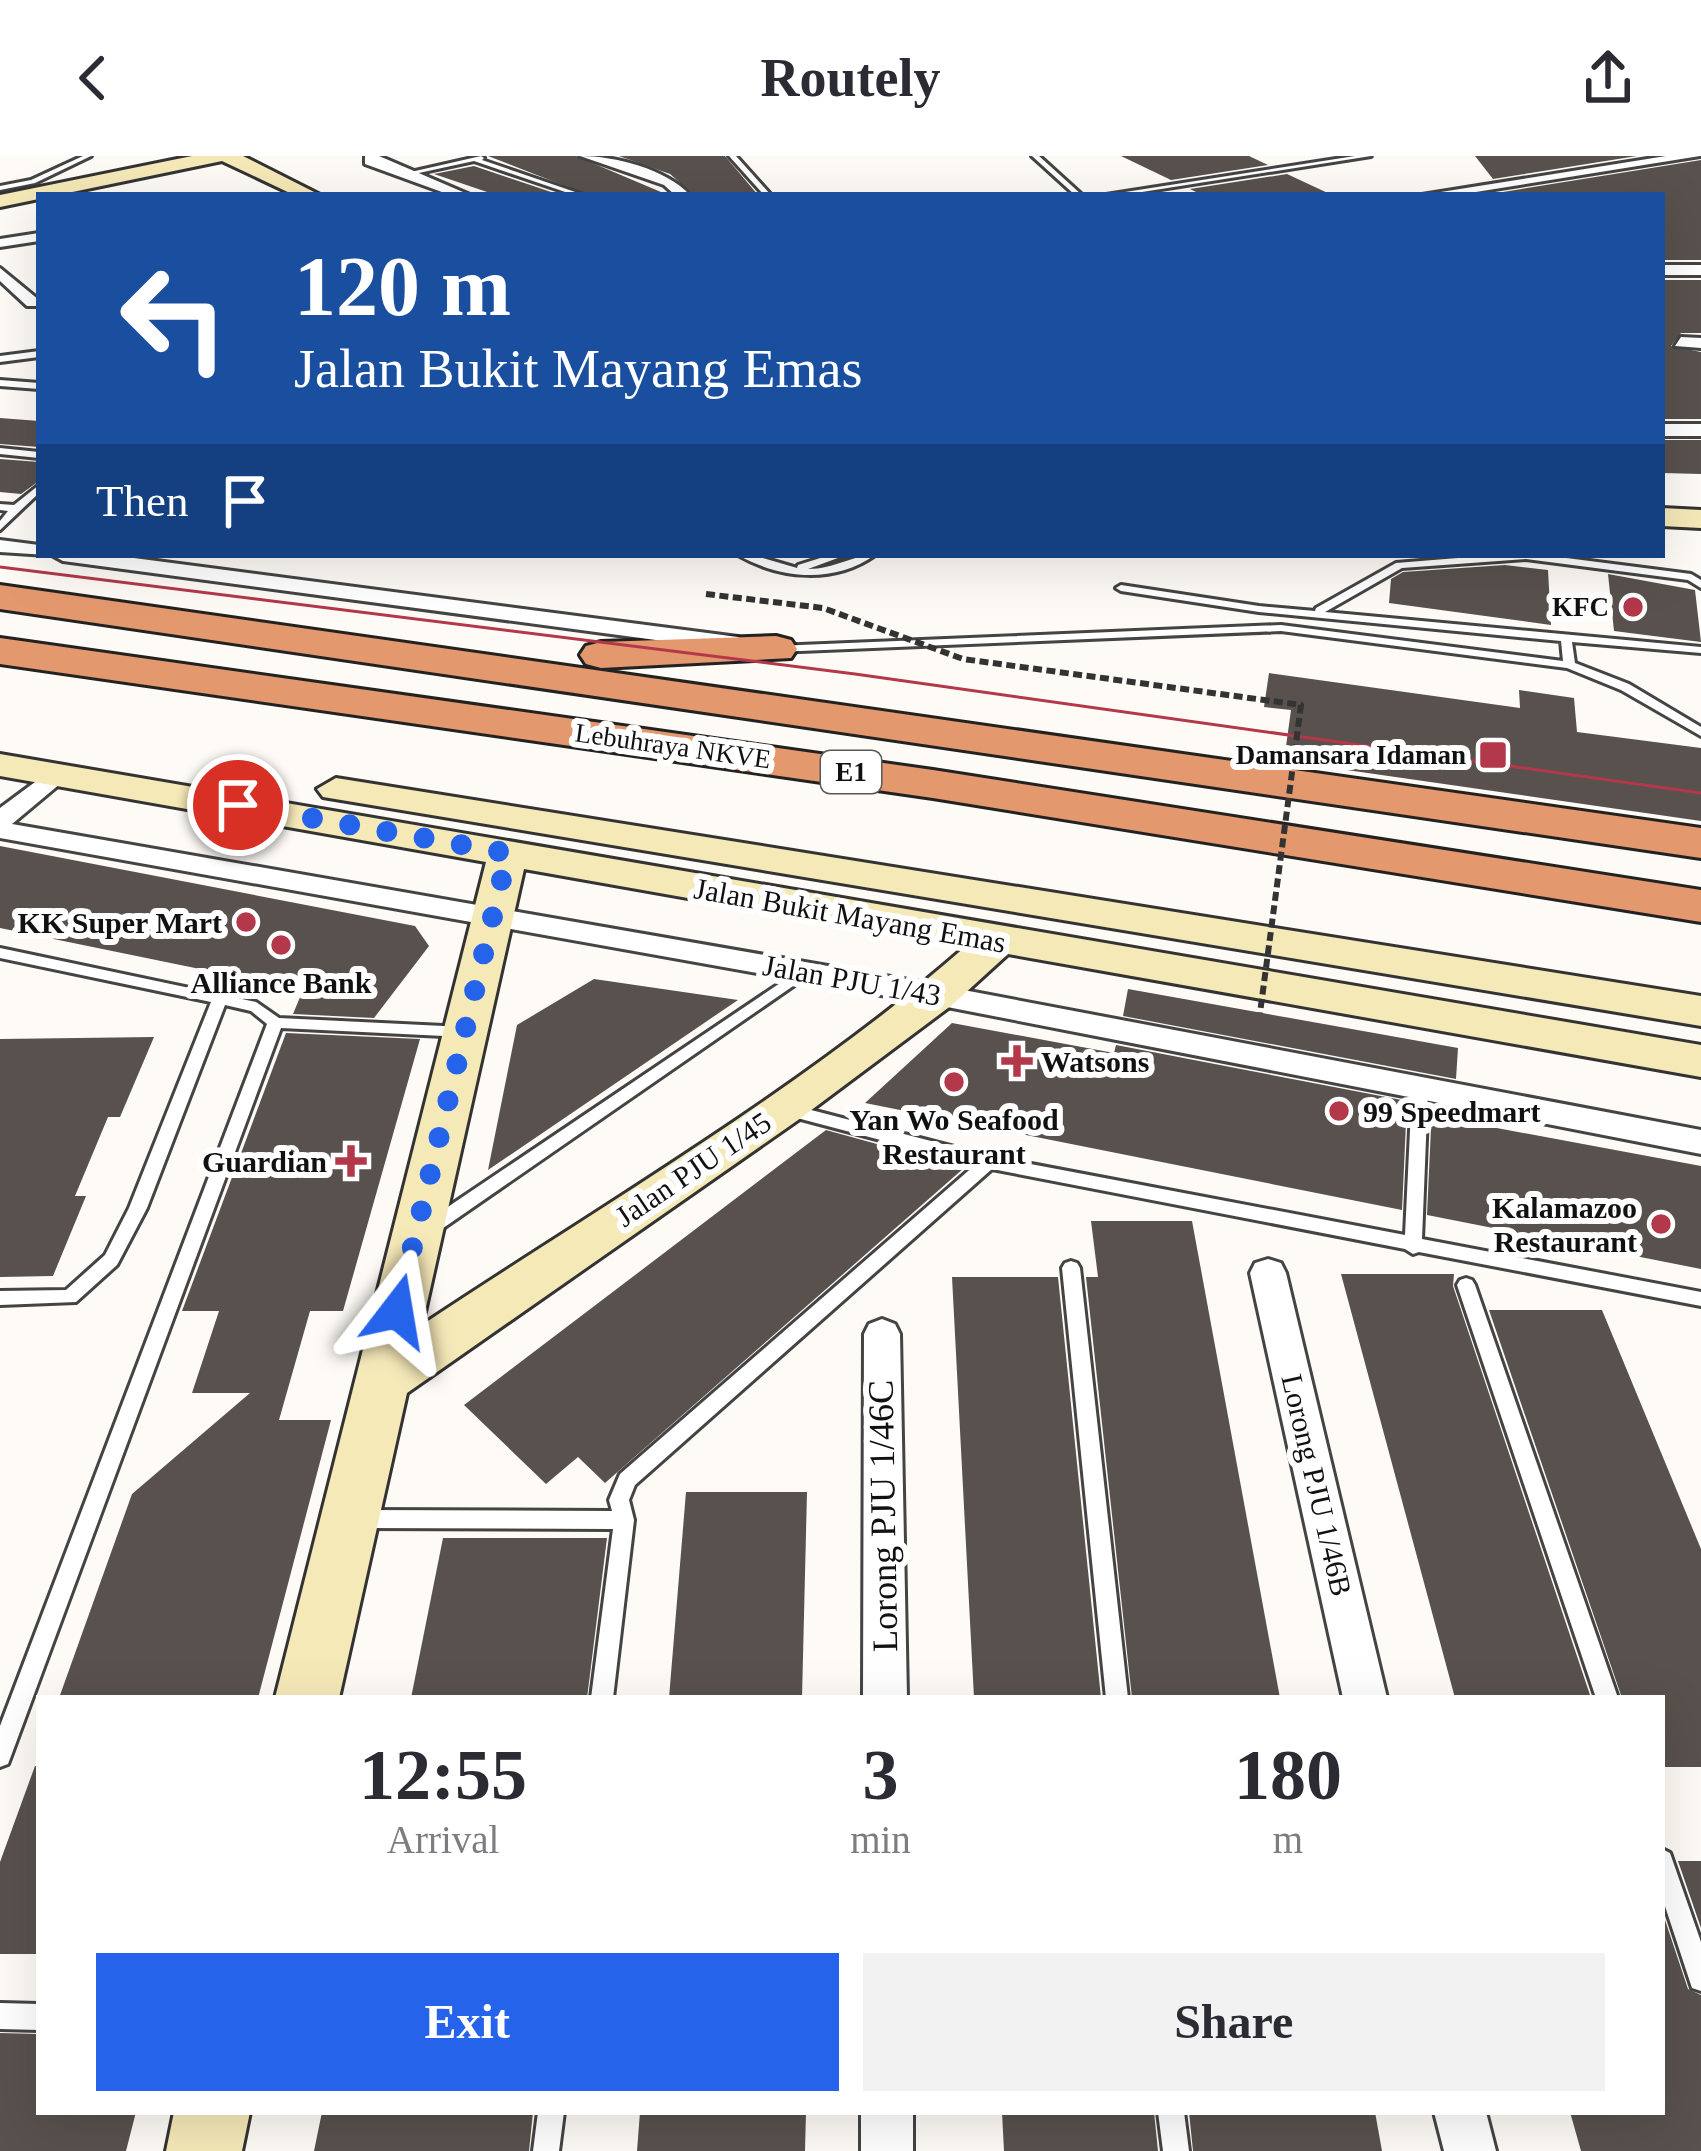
<!DOCTYPE html>
<style>
:root{--surface:#fff;--page:#f2f2f3;--text:#2b2b33;--muted:#7c7c81;--accent:#2563eb}
body{margin:0;font-family:Georgia,serif;background:var(--page);color:var(--text);height:100vh;display:flex;flex-direction:column;font-size:45px;white-space:nowrap}
*{box-sizing:border-box;margin:0}
p{font-size:39px;color:var(--muted)}
.icon{flex:none;width:66px;height:66px;fill:none;stroke:currentColor;stroke-width:2;stroke-linecap:round;stroke-linejoin:round}
.map{position:relative;flex:1;overflow:hidden}
.details{position:absolute;left:36px;top:1539px;width:1629px;height:420px;display:flex;flex-direction:column;background:var(--surface);border-radius:0px;box-shadow:0 12px 48px #0002}
.details>*{flex:none}
.hud{position:absolute;left:36px;top:36px;width:1629px;height:366px;border-radius:0px;box-shadow:0 12px 48px #0002;background:#1a4fa0;color:#fff;overflow:hidden}
.pin{position:absolute;display:grid;place-items:center;width:102px;height:102px;color:#fff;margin:-51px;border:6px solid #fff;border-radius:50%;box-shadow:0 3px 12px #0007}
.me{position:absolute;width:132px;margin:-66px;rotate:14deg;stroke-linejoin:round;filter:drop-shadow(0 0 9px #0008)}
.turn{display:flex;align-items:center;gap:42px;height:252px;padding:0 60px;font-size:54px}
.turn .icon{width:156px;height:156px;stroke-width:2.5}
.turn b{display:block;font-size:84px;line-height:102px}
.then{display:flex;align-items:center;height:114px;padding:0 60px;background:#0003;gap:24px;font-size:45px}
.eta{display:flex;justify-content:space-evenly;align-items:center;height:204px;text-align:center}
.eta b{font-size:72px;font-weight:700;line-height:84px}
.button{display:flex;gap:24px;margin-top:auto;padding:24px 60px}
.button a{flex:1;height:138px;border-radius:0px;background:var(--accent);color:#fff;font-size:48px;font-weight:700;line-height:138px;text-align:center}
.button a+a{background:var(--page);color:var(--text)}
header{display:flex;justify-content:space-between;align-items:center;height:156px;padding:0 60px;background:var(--surface);font-size:54px;font-weight:700}
.map>svg:first-child{display:block}
.building{fill:#58514e}
.lines{fill:none;stroke-linecap:round;stroke-linejoin:round}
.lane-casing{stroke:#444;stroke-width:6}
.street-casing{stroke:#444;stroke-width:6}
.secondary-casing{stroke:#333;stroke-width:6}
.highway-casing{stroke:#222;stroke-width:6}
.lane{fill:#fff;fill-rule:evenodd}
.street{fill:#fff;fill-rule:evenodd}
.secondary{fill:#f6e9b8;fill-rule:evenodd}
.highway{fill:#e4986e;fill-rule:evenodd}
.tram{stroke:#b2384a;stroke-width:3}
.path-bridge{stroke:#333;stroke-width:6;stroke-dasharray:9 4.5;stroke-linecap:butt}
.route{stroke:#2563eb;stroke-width:21;stroke-dasharray:0 37.8}
.poi-dot{fill:#b2384a;stroke:#fff;stroke-width:4.5}
.labels{text-anchor:middle;dominant-baseline:central;stroke-width:12;stroke-linejoin:round;paint-order:stroke}
.far-poi-label{font-size:27px;font-weight:bold;fill:#111;stroke:#fff;text-anchor:end}
.far-street-label{font-size:27px;fill:#111;stroke:#fff}
.shield{fill:#fff;stroke:#585858;stroke-width:3}
.shield-label{font-size:27px;font-weight:bold;fill:#111}
.street-label{font-size:30px;fill:#111;stroke:#fff}
.poi-label{font-size:30px;font-weight:bold;fill:#111;stroke:#fff;text-anchor:end}
.near-street-label{font-size:36px;fill:#111;stroke:#fff}
</style>
<header><svg class="icon" aria-label="back" viewBox="0 0 24 24"><path d="M15 5l-7 7 7 7"/></svg>Routely<svg class="icon" aria-label="share" viewBox="0 0 24 24"><path d="M12 15V3M7 8l5-5 5 5M5 13v7h14v-7"/></svg></header>
<div class="map">
<svg width="1701" height="1995" viewBox="0 0 1701 1995">
<rect width="100%" height="100%" fill="#fefbf6"/>
<path class="building" d="M488,0h88l92,39h-80z
M619,0h106l33,39h-64l-24,-21z
M1121,0h128l19,9 -97,15z
M1475,0h162l-144,23z
M1701,4v100h-39v-65l-159,-3z
M474,10l86,29h-64l-62,-21z
M1287,18l45,21h-130l-12,-6z
M1662,124h39v53h-20l-10,13 30,6v67h-39z
M0,262l39,3v26l-39,-3z
M1662,284h39v34l-39,-1z
M0,303l39,3v19l-18,13 -21,-2z
M1505,409l43,5 3,55 -162,-22 2,-24 12,-7z
M1608,418l87,16 6,52 -87,-11z
M1269,517l251,35 -1,-18 55,8 3,34 124,16v73l-417,-60 7,-51 -27,-3z
M0,690l415,80 14,20 -55,72 -81,-4 10,-24 -303,-62z
M594,823l144,21 -250,170 29,-145z
M1128,833l330,59 -2,31 -333,-63z
M952,867l162,30 2,-8 291,56 -5,109 -537,-107z
M286,877l134,6 -77,272h-33l-31,109h52l-73,278h-199l73,-204 118,-101h-58l27,-82h-37z
M154,881l-34,80h-12l-33,79h11l-33,80 -53,1v-238z
M1432,950l23,5 -1,9 247,46v103l-274,-54z
M826,974l138,38 -359,315 -27,-26 -32,27 -82,-79z
M1091,1065h101l88,477h-148l-46,-421h12z
M1341,1118h113l-1,12 138,412h-136z
M952,1121h106l43,421h-127z
M1489,1154h113l99,239v218h-39v-69h-40z
M686,1336h121l-5,206h-133z
M443,1382h164l-20,160h-176z
M35,1610h4v188h-39v-92z
M1678,1705h23v67z
M1662,1755l26,78 13,6v156h-120l-11,-39h92z
M0,1877l39,1v78h97l-10,39h-126z
M322,1956h211l-4,39h-215z
M640,1956h166l-1,39h-168z
M1002,1956h152l4,39h-154z
M1189,1956h186l7,39h-189z"/>
<g class="lines">
<g class="lane-casing">
<path id="lane" d="M83,0h8l-56,27 -35,7v-4l31,-6z
M481,0l3,2 -2,2 102,35h-10l-100,-34 -69,15 -3,-2z
M729,0h7l35,39h-7z
M1032,0h7l43,39h-7z
M1355,0h16l-248,39h-17z
M39,195v6l-39,5v-6z
M0,224l39,3v6l-39,-3z
M0,292l39,4v6l-39,-4z
M39,329v8l-39,37v-9l8,-10 -8,-1v-6l14,1z
M738,399h15l44,13 1,-3 32,-10h16l-38,14c27,0 44,-14 67,-14 -41,29 -95,24 -137,0z
M1495,399h48l148,19 10,6v8l-13,-8 -162,-21 -124,9 -77,44 376,35v6l-129,-11 3,21 54,21 72,43v9l-80,-46 -54,-22 -286,-37 -505,21 -6,-3 6,-3 505,-21 282,36 -2,-20 -302,-29 -138,-21 -5,-3 5,-3 138,21 56,5 1,-3 80,-45z
M0,792l256,54 23,16 185,9 8,5 -8,5 -183,-9 -270,728 -3,8 -8,3v-41l267,-702 -16,-13 -26,-6 -78,203 -30,57 -41,37 -76,3v-14l66,-1 39,-35 24,-47 82,-206 -211,-44z
M804,811l7,5 -2,3 -373,258h-12l-3,-5 3,-5z
M1420,927l8,6 -6,150 279,53v14l-282,-54 -6,2 -8,-5 -413,-80 -357,316 -6,15 5,20 -21,178h-22l22,-169 -252,-1 -7,-3 -3,-6 3,-6 7,-3 251,1 -3,-11 11,-26 355,-309 -193,-51 -2,-4 2,-4 6,-2 201,52 416,79 7,-146z
M1071,1105l6,2 3,5 48,430h-22l-44,-430 3,-5z
M1466,1122l6,2 3,5 143,413h-22l-139,-413 3,-5z
M1662,1693l8,4 31,89v49l-9,-3 -3,-9 -27,-82z
M0,1847l39,1v26l-39,-1z
M538,1956h26l-5,39h-26z
M1158,1956h26l5,39h-26z"/>
</g>
<g class="street-casing">
<path id="street" d="M365,0h14l91,39h-20l-85,-31z
M580,0c35,0 86,13 110,39h-15l-11,-10z
M1666,0h34l-243,39h-35z
M39,77v8l-39,6v-8z
M1662,109h39v10h-39z
M0,112l39,32v6h-12l-27,-25z
M1681,181l20,1v10l-26,-2z
M1662,268h39v12h-39z
M0,384l39,5v10h8l-47,-3z
M52,399h59l627,82 11,7 -11,7 -675,-90z
M58,609l9,3v10l-55,46 925,161 764,145v24l-764,-149 -937,-167v-30z
M1268,1103l13,4 5,10 101,425h-44l-93,-425 5,-10z
M882,1163l13,5 5,10 7,364h-44l1,-364 5,-10z
M861,1956h52v39h-52z
M1434,1956h52l10,39h-52z"/>
</g>
<g class="secondary-casing">
<path id="secondary" d="M192,0h51l77,39h-26l-72,-34 -222,46v-12z
M1662,352l39,2v18l-39,-2z
M0,598l1701,291v32l-693,-123 -56,51 -154,115 -391,273 -68,305h-64l211,-836 -486,-86zM524,713l441,78c-161,141 -364,259 -543,378z
M336,622l1365,218v30l-1378,-229 -6,-8z
M174,1956h76l-8,39h-76z"/>
</g>
<g class="highway-casing">
<path id="highway" d="M0,429l1701,243v30l-1701,-249z
M776,480l15,4 6,9 -6,9 -190,10 -15,-4 -6,-9 6,-9 15,-4z
M0,482l933,132 768,120v32l-768,-124 -933,-134z"/>
</g>
<use href="#lane" class="lane"/>
<use href="#street" class="street"/>
<use href="#secondary" class="secondary"/>
<use href="#highway" class="highway"/>
<path class="tram" d="M0,411l855,107 846,119"/>
<path class="path-bridge" d="M706,438l117,14 140,51 338,46 -41,308"/>
</g>
<g class="lines">
<path class="route" d="M238,649l270,48 -111,458"/>
</g>
<g class="poi-dot">
<circle cx="1633" cy="451" r="12"/>
<rect x="1478" y="584" width="30" height="30" rx="6"/>
<circle cx="246" cy="766" r="12"/>
<circle cx="281" cy="789" r="12"/>
<path d="M1011 887h12v12h12v12h-12v12h-12v-12h-12v-12h12z"/>
<circle cx="954" cy="926" r="12"/>
<circle cx="1339" cy="955" r="12"/>
<path d="M345 987h12v12h12v12h-12v12h-12v-12h-12v-12h12z"/>
<circle cx="1661" cy="1068" r="12"/>
</g>
<g class="labels">
<g class="far-poi-label">
<text x="1609" y="451">KFC</text>
<text x="1466" y="599">Damansara Idaman</text>
</g>
<g class="far-street-label">
<text transform="translate(673 590) rotate(8)">Lebuhraya NKVE</text>
</g>
<rect class="shield" x="821" y="595" width="60" height="42" rx="9"/>
<g class="shield-label">
<text x="851" y="616">E1</text>
</g>
<g class="street-label">
<text transform="translate(850 759) rotate(10)">Jalan Bukit Mayang Emas</text>
<text transform="translate(852 824) rotate(10)">Jalan PJU 1/43</text>
<text transform="translate(693 1013) rotate(-34)">Jalan PJU 1/45</text>
<text transform="translate(1317 1329) rotate(77)">Lorong PJU 1/46B</text>
</g>
<g class="poi-label">
<text x="222" y="766">KK Super Mart</text>
<text x="281" y="826" text-anchor="middle">Alliance Bank</text>
<text x="1041" y="905" text-anchor="start">Watsons</text>
<text x="1363" y="955" text-anchor="start">99 Speedmart</text>
<text x="954" y="963" text-anchor="middle">Yan Wo Seafood<tspan x="954" dy="34">Restaurant</tspan></text>
<text x="327" y="1005">Guardian</text>
<text x="1637" y="1051">Kalamazoo<tspan x="1637" dy="34">Restaurant</tspan></text>
</g>
<g class="near-street-label">
<text transform="translate(883 1360) rotate(-91)">Lorong PJU 1/46C</text>
</g>
</g>
</svg>
<div class="pin" style="left:238px;top:649px;background:#d93025"><svg class="icon" aria-label="arrive" viewBox="0 0 24 24"><path d="M6 21V4h12l-3 4 3 4H6"/></svg></div>
<svg class="me" style="left:397px;top:1155px" viewBox="-20 -20 40 40"><path d="M0-17L14 15 0 8-14 15z" fill="#2563eb" stroke="#fff" stroke-width="4"/></svg>
<div class="hud">
<div class="turn"><svg class="icon" aria-label="left" viewBox="0 0 24 24"><path d="M17 20v-9H6M10 6l-5 5 5 5"/></svg><div><b>120 m</b>Jalan Bukit Mayang Emas</div></div>
<div class="then">Then<svg class="icon" aria-label="arrive" viewBox="0 0 24 24"><path d="M6 21V4h12l-3 4 3 4H6"/></svg></div>
</div>
<section class="details">
<div class="eta">
<div><b>12:55</b><p>Arrival</p></div>
<div><b>3</b><p>min</p></div>
<div><b>180</b><p>m</p></div>
</div>
<div class="button"><a>Exit</a><a>Share</a></div>
</section>
</div>
